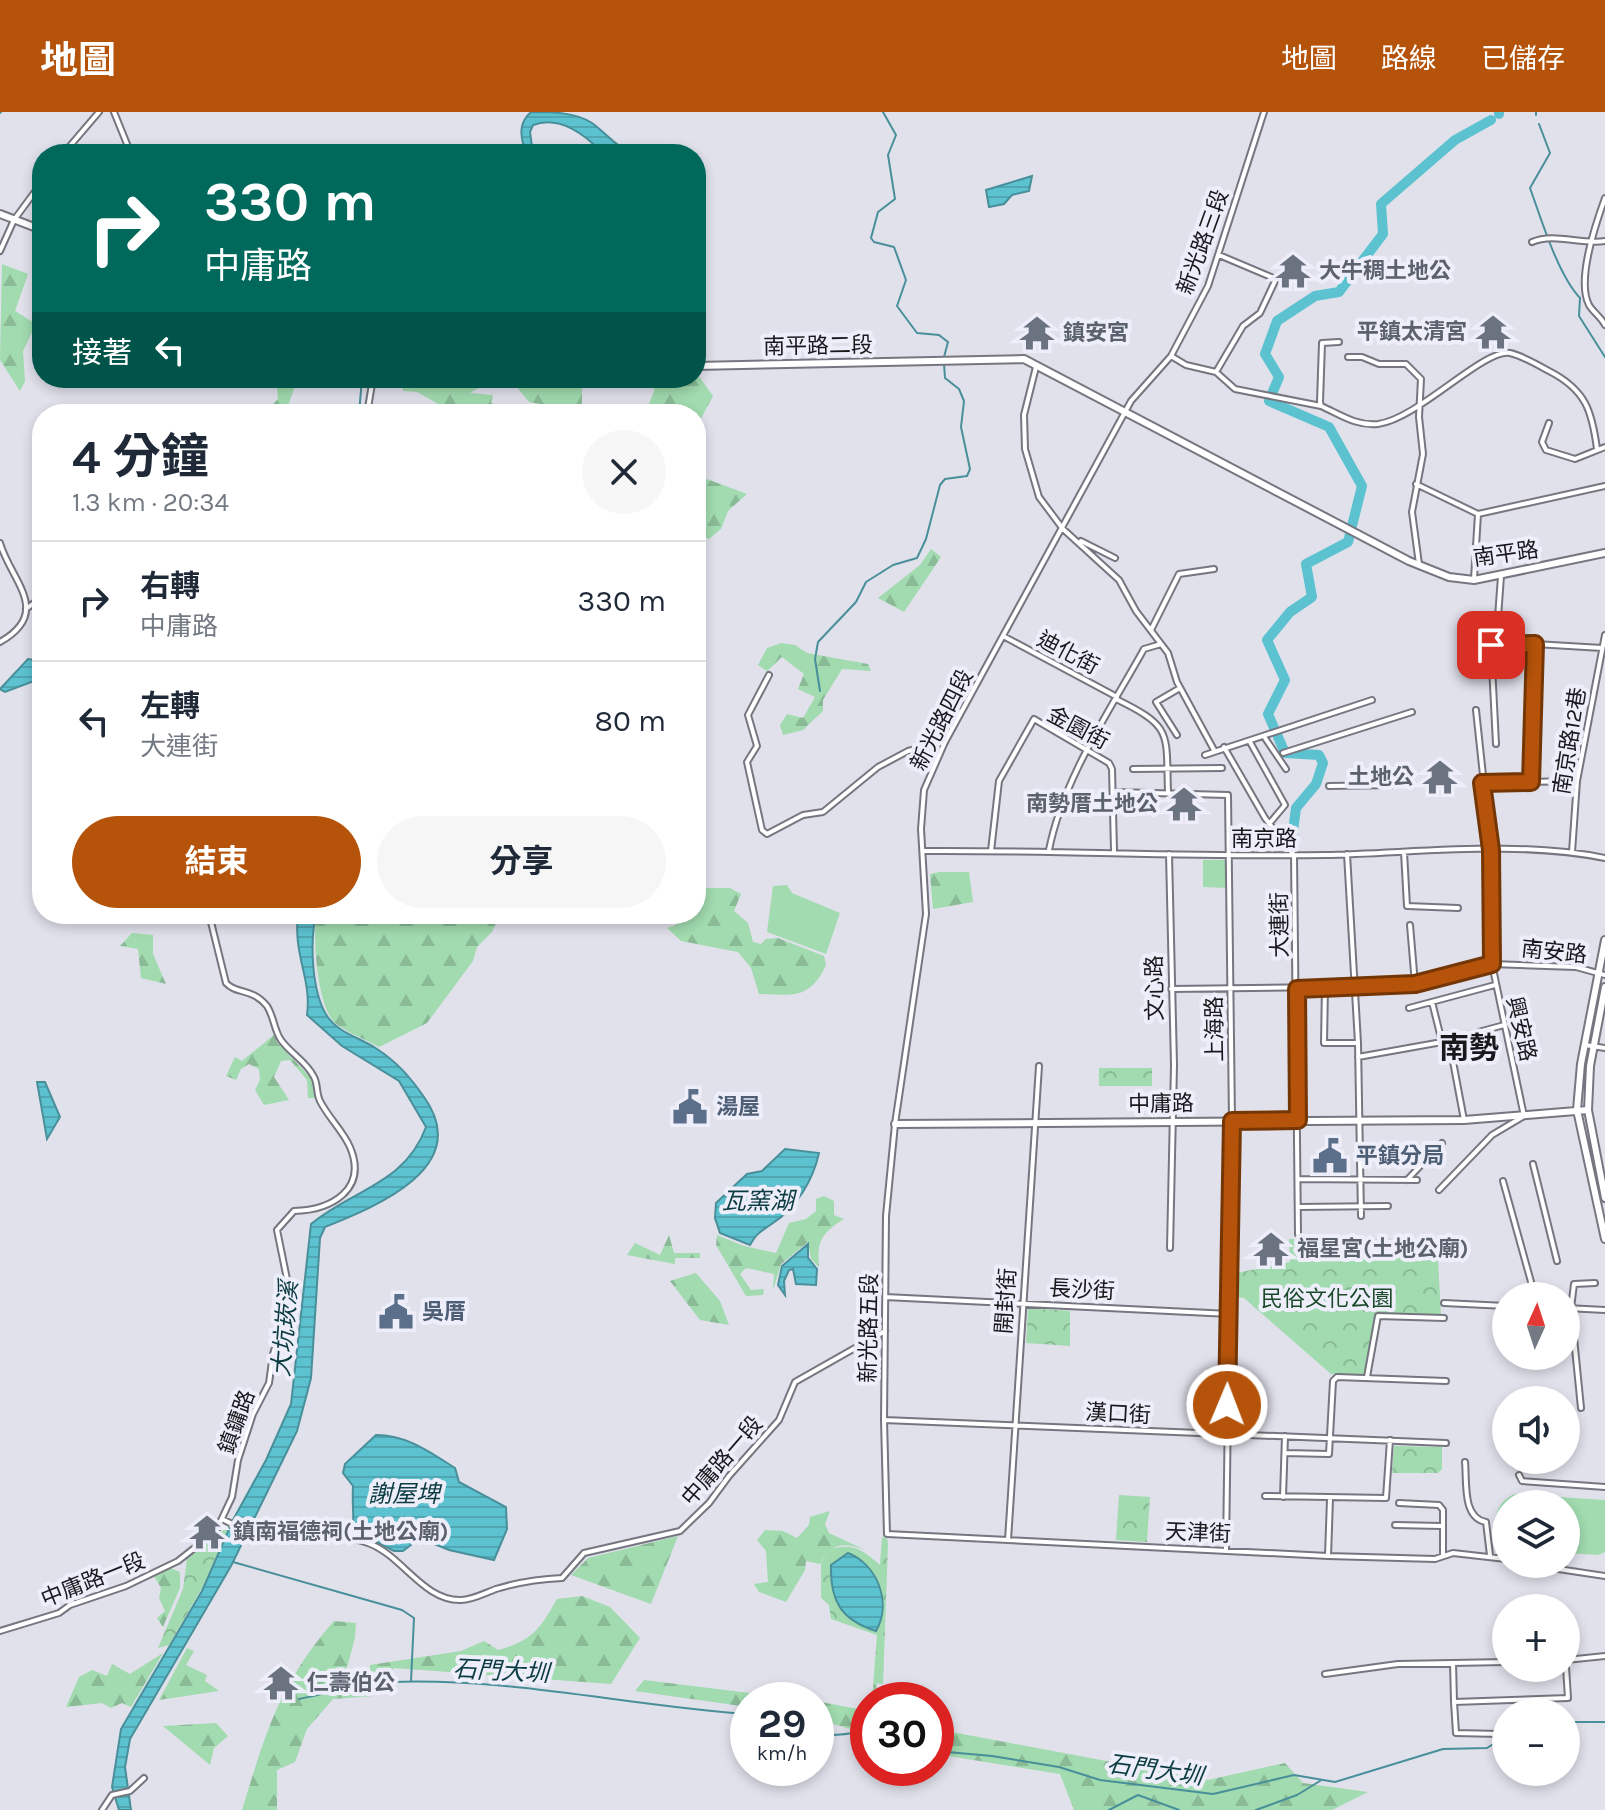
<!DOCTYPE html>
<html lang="zh-TW">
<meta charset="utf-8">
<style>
:root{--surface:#fff;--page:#f6f6f7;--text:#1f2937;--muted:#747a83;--line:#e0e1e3;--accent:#b45309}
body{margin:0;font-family:Karla,"Noto Sans TC",sans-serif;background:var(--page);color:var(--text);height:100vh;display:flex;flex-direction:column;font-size:30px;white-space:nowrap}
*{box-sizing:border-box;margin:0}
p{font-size:26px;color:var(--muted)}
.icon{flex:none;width:44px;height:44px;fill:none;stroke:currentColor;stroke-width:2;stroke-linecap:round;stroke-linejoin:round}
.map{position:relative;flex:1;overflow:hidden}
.panel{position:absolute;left:32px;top:292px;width:674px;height:520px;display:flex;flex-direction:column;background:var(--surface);border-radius:32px;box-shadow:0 4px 12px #0003}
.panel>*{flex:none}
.banner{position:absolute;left:32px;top:32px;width:674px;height:244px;border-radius:32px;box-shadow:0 4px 12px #0003;background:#00695c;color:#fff;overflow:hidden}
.needle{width:52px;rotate:3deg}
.tools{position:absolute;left:1492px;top:1170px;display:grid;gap:16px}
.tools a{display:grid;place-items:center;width:88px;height:88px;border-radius:50%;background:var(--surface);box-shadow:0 4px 12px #0003;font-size:40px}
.speed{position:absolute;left:730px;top:1570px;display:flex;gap:16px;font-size:40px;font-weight:700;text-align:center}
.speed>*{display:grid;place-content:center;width:104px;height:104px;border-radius:50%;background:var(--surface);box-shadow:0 4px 12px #0003;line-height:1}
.speed small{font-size:20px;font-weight:400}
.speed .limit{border:12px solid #d22;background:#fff;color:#111}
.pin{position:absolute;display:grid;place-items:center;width:68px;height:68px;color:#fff;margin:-34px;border-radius:16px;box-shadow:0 4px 12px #0006}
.me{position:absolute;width:88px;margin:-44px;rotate:1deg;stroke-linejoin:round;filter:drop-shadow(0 0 6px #0008)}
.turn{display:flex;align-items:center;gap:28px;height:168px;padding:0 40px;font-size:36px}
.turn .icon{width:104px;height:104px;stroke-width:2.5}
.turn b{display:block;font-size:56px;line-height:68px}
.then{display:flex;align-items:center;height:76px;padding:0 40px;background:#0003;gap:16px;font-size:30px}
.round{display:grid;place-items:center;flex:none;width:84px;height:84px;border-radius:42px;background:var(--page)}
.head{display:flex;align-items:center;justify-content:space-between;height:136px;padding:0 40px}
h1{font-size:48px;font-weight:700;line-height:60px}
.button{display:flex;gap:16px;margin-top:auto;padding:16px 40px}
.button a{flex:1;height:92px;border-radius:48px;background:var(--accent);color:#fff;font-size:32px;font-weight:700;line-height:92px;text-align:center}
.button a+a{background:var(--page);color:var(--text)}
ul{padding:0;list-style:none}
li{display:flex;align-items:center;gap:24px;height:120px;padding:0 40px;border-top:2px solid var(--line)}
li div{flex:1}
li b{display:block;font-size:30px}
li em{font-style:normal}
header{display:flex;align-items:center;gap:48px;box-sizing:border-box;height:112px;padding:0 40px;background:var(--accent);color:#fff}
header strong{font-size:38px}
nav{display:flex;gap:44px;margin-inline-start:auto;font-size:28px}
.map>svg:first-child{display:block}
.grass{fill:#a1dbaf}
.forest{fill:url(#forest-firs)}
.park{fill:url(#park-crowns)}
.water{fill:url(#water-rules);stroke:#498f9a;stroke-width:2}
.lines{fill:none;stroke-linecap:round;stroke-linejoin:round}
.stream{stroke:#498f9a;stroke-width:2}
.river{stroke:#5dc2d0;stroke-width:10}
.street-casing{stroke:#75767f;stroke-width:8}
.secondary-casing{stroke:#75767f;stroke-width:10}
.street{stroke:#fff;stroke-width:4}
.secondary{stroke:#fff;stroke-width:6}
.route-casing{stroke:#753606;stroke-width:20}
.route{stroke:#b45309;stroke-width:14}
.labels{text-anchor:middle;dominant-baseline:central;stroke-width:8;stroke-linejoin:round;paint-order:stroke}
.street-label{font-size:22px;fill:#19191d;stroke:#edeef9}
.worship-label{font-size:22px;font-weight:bold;fill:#5b616d;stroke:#edeef9;text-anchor:start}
.service-label{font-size:22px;font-weight:bold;fill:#4e5e75;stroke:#edeef9;text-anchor:start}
.park-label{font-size:22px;fill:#194929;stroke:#edeef9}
.water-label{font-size:24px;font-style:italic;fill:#0c3c42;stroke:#edeef9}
.district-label{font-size:30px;font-weight:bold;fill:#19191d;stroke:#edeef9}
</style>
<header>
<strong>地圖</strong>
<nav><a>地圖</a><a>路線</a><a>已儲存</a></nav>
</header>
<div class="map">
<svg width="1605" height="1698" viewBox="0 0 1605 1698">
<defs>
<pattern id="forest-firs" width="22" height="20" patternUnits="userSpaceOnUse" patternTransform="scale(2)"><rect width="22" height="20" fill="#a1dbaf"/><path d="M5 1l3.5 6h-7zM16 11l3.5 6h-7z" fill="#8abb96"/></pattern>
<pattern id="park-crowns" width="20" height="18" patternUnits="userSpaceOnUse" patternTransform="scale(2)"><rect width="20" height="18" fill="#a1dbaf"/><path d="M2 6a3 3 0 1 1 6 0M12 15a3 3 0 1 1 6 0" fill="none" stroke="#8abb96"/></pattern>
<pattern id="water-rules" width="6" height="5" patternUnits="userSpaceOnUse" patternTransform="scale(2)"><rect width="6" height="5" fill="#5dc2d0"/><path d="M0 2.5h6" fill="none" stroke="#50a6b2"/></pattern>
</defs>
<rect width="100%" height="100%" fill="#e0e1eb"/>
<path class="grass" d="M1203,748h26v28l-26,-1z
M787,773l5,8 48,20 -14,41 -59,-22 6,-46z
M1514,1382l91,6v52l-7,3 -32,-2v-49h-60l-2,39c-13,-17 -11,-39 10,-49z"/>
<path class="forest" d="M2,152l26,10 -13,37 21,13 -13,27 2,30 -5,10 -20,-31z
M696,260l17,24 -17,32v-14h-51l9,-23v-13h42z
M276,266h22l-13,36 -2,-3 -40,3 28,-8 7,-7z
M403,266h179v36h-35l4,-8 -22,-4 -13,-16 -31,-2 -15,9 23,2 -2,8 33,11h-68l-39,-22 -14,-1z
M696,363l51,19 -19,17 -7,18 -12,10 -13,-5z
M931,437l10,8 -37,55 -26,-14 42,-33z
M781,531l14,2 12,8 61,11 3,7 -29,-2 -19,31v11l-20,19 -20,5 -3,-10 7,-11 16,4 12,-21 -17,-8 6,-15 -22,-17 -15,14 -9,-6 9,-17z
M940,760h29l4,30 -40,7 -3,-35z
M706,776h24l11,6 -7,17 14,12 5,19 8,2 5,-5 12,-1 46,18 2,9c-16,35 -34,30 -67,29l-8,-26 -13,-16 -57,-11 -14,-13 9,-3 1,-11h19v-21z
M317,802h181l1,3 -7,15 -15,15 -4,14 -46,62 -48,24c-14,-8 -32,-14 -44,-24 -18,-17 -23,-87 -18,-109z
M132,821l21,2v19l13,30 -25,-6 -3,-29 -18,-3z
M275,922l2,8 34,36 4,20h-7l-1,-18 -17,-20 -9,1 -7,16 15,23 -25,5 -9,-15 5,-10 -1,-11 -10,-5 -8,5 -5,11 -10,-4 9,-19 7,4z
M824,1084l10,5v14l10,4c-21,13 -28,22 -25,48l-8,-8 -3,-17 -27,22 -8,26 1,-16 -28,-6 -6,6 11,16 13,-1 -1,6 -17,1 -30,-51 1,-10 27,11 32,7 13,-30 17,-4 10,-8v-12z
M669,1123l5,18h26v5h-25v6l-48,-9 8,-12 25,12z
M696,1161l24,28 9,24 -29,-5 -30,-39z
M830,1399l-5,13 4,9 36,17c-22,-8 -33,-7 -45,14l-14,-3 -1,9 -19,32 -27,-10 -5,-8 14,-2 -2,-31 -9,-11 8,-10 18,1 14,7 12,-13 1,-8z
M678,1424l-27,68 -80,-29 17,-17z
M170,1456l10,4v16l-17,39 -6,-9 8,-7 -6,-13 2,-10 -7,-12z
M582,1484l28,11 30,31 -29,46 -217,-16 -20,21v7l-41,3 -26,30 -12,33 -18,8v40h-35c24,-78 37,-126 92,-189l22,2 -1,15 -9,33h24v-6l91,-14 23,-10 14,9c34,-9 42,-21 59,-51z
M187,1536l7,3 -8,14 21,10 -2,6 14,10 -60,9z
M163,1541l-32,54 -9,-4 -11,5 -9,-5 -36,4 13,-30 13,-7 15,6 5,-12 18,10z
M644,1568l164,20h-60v7l-113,-16z
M816,1589l52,10v23l-52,-15z
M216,1611l12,13 -14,12 -4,17 -47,-39z
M936,1617l272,51 77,-17 18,20 65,9 -36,18h-258l-14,-36 -124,-20z"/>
<path class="park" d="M1099,956h53v18h-53z
M1289,1127l148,1 4,76 -65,-2 -12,61 -33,-1 -87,-76 -8,-1 1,-24 53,-11z
M1028,1196l42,3v35l-44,-3z
M1394,1334l48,1v22l-4,4h-46z
M1119,1383l31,2 -3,45 -31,-2z
M230,1413l-28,63 -33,57 -11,3 25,-59 4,-30z
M882,1425l5,1 1,6 -5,140 -6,-1 -2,17h-3l5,-65 -46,-16 -2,-14 -8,-7v-35l8,-13c23,-8 34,0 51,15z"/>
<path class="water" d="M531,0c21,0 44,0 61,11 15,11 24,24 41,31h-30c-17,-19 -43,-39 -70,-29l-3,7 3,22h-7c-5,-16 -9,-30 5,-42z
M1032,64l-3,15 -17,4 -8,9 -15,3 -3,-17z
M28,547l14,2v30l-8,-10 -29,11 -5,-3z
M298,802h18c-6,27 -5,77 11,102 11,17 34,22 50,33 20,13 33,28 47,48 50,70 -47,109 -99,130l-5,11 -9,140 -14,53 -66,135 -101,173 -5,28 6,43h-12l-7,-23 9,-58 81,-138 31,-71 33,-60 25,-56 20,-180c42,-35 94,-40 115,-97l-27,-46 -57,-35 -35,-31c5,-36 -14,-59 -9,-101z
M37,970h8l15,35 -13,22z
M785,1037l34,4c-6,27 -22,54 -46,70 -11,8 -16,9 -23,22l-30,-12 -5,-15 1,-15 31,-29 15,-3z
M808,1132v14l9,11 -1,16 -20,-1 -3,-15 -4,1 -5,11 1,14 -7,-10 4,-19z
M376,1323c31,0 54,17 79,33l4,14 47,25 1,22 -13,31 -45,-10 -22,-9h-11l-13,10h-9l-41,-21c1,-15 -1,-28 0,-44l-10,-13 2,-9z
M848,1441c30,12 44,50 28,78 -35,-11 -46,-30 -45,-66z"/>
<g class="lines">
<path class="stream" d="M883,0l13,23 -8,20 7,44 -17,13 -7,26 3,4 20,5 12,33 -9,26 20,27 22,2 9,7 -4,15
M1536,0v3
M0,1l1,-1
M1539,12l11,29 -20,35c12,33 28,87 50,110l-1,18 26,41
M359,302l3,-36
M820,579l-5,-32 3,-17 38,-40 10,-20 27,-17 24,-7 9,-19 14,-54 5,-6 22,-3 3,-7 -9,-42 3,-26 -5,-12 -14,-11 -1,-14
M233,1450l169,48 12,8 -3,63
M299,1587c30,-6 61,-15 90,-17 121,-5 239,24 359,32
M1566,1610h39
M816,1617c15,12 33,2 52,3
M936,1639l56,5 67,11 41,13 113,14 81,-19 41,7 108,-33 44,-1 19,-12
M1109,1698l29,-15 41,15
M1256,1698l41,-15 23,-14"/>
<path class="river" d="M1499,2v-2
M1292,727l4,-31 20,-24 7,-21 -4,-8 -34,-2 -17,-39 17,-34 -18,-40 23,-28 22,-15 -6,-33 42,-22 14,-56 -33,-59 -60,-26 10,-24 -14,-23 12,-33 38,-25 24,-4 6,-8 38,-50 -2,-30 74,-64 36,-20"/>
<g class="street-casing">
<path id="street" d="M114,0l17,42
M1264,0l-56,174 -37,70 -40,45 -186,341 -21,48 -3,39 5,85 -31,210 -9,92 -2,204 3,114 441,22 107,3 18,-6 53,6
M63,42l36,-42
M1605,86c-9,25 -29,82 -16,107 4,7 12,12 16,20
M1532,130c22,-10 49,3 73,-1
M0,139l14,-31 28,-38
M1339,230l-17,1 -2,59 1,4c20,9 35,20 57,18 40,-5 106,-76 132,-71 13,3 28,12 39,18 37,19 43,40 48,78
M1171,244l15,9 30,7 19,17 86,17
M1348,245h14l17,7h27l15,15 -2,38 4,37 -11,58 7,52
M1036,255l-12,48 1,34 14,48 24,32 56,51 17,31 32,42 9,29 37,68
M1216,260l27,-46 17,-13 16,-34 -57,-24
M367,302l6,-36
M1549,311l-7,19 4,8 29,9 30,-12
M1416,372l62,30 -4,65
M1478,402l127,-28
M1081,429l34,17
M0,431c11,38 53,69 0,99
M26,497l16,-12
M1151,518l28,-56 35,-5
M1005,525l112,60
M1496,533l5,-69
M1491,534l5,98
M1473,536l62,-4 67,4
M769,563l-21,40 9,31 -10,16 15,68 5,4 36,-19 20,-3 55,-45 30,-16 37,-9
M1116,587c57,28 50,33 52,93
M1177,623l-21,-33 24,-14
M1265,626l21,31
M1250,630l35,63 -16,19
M1224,635l41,71 29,37 4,379
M1283,641l129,-41
M1205,643l167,-55
M1133,657l89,-1
M1531,670l4,-138
M1482,671l95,-2
M1329,674l67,-1
M1114,680l114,3 4,326 -6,429
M1049,738c14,-71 60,-138 95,-201l17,-5
M923,739c134,-1 268,6 402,4 93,-2 189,-15 280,3
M991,739l8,-70 35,-62 75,44 3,6 2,82
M1404,740l3,54 51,2
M1572,740l5,-71 28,-146
M1169,742l5,211 -4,183
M1347,742l11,189 3,173
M1410,813l5,59
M1325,874l-1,57h34
M1171,877l222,-3 99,-22 84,3 29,8
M1432,890l10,40
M1409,896l86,-23
M1449,928l15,80
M1585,933l20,3
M1358,945l84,-15 62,-17
M1533,1052l24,97
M1299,1067l118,1
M1407,1068l35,-37
M1503,1069l30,108
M1439,1078l53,-55 32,-19 -32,-152 -1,-114 -15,-140
M1298,1095l90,-1
M885,1185l345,17
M1444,1191l62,3
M1566,1196l39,2
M1367,1265l11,-61 66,2
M1581,1296l-10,-100 3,-24 21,-1
M884,1308l562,23
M1285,1341l44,1 4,-73 4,-4 109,4
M1465,1350c2,20 -3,56 21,60l4,33
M1519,1363l3,6 83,6
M1265,1384l121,2 4,-58
M1283,1385l2,-61
M1399,1391l40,2 4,5v44
M224,1408c44,24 97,6 144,23 34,12 55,58 93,57 11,0 24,-7 35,-11 23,-7 43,-10 66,-11l22,-25 96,-22 29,-28 20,-27 50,-56 16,-38 90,-51
M1395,1413l46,1
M1008,1428l31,-474
M1328,1444l2,-57
M1525,1452l80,12
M0,1519l59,-18 11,-8 56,-19 52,-25 38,-30 16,-34 6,-37 15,-46 16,-31 4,-29 15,-49 1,-16 -12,-59 17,-19c37,-1 74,-21 56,-64 -7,-16 -22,-30 -30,-46 -4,-8 -2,-17 -6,-24 -7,-15 -24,-24 -33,-37 -7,-10 -7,-23 -14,-34 -16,-19 -30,-11 -41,-23l-17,-69
M1566,1548l39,-4
M1453,1551l1,39 114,-4 -2,-31
M1325,1562l73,-10 108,-2
M1454,1590l2,31 44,1
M102,1698l10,-15 18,-4 14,-13"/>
</g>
<g class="secondary-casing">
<path id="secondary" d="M0,102l42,16
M696,254l328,-7 385,202 40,16 25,3 131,-27
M1605,828l-24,124 -4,46 28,129
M1605,875l-15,79 -2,44 17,88
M895,1012l569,-4 124,-10"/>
</g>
<use href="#street" class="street"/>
<use href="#secondary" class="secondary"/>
</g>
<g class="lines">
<g class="route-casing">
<path id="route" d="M1227,1293l5,-284 66,-1 -1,-131 118,-5 77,-20 -1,-114 -9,-67 49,-1 4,-138 -44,1"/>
</g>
<use href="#route" class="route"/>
</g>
<defs>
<g id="temple-bare" transform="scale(2.76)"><path d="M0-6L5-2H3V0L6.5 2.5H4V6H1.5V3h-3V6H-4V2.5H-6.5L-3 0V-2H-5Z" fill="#6b7280" stroke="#edeef9" stroke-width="2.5" paint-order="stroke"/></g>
<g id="civic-bare" transform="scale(2.76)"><path d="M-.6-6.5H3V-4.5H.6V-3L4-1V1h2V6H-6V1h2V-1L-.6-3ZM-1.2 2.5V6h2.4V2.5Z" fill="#5c6f8a" stroke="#edeef9" stroke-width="2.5" paint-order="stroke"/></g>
</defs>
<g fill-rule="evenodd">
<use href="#temple-bare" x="1293" y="159"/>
<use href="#temple-bare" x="1493" y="220"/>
<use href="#temple-bare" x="1037" y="221"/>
<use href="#temple-bare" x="1440" y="665"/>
<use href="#temple-bare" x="1184" y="692"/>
<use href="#civic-bare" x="690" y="995"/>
<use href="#civic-bare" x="1330" y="1044"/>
<use href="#temple-bare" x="1271" y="1137"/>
<use href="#civic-bare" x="396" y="1200"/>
<use href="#temple-bare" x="207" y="1420"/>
<use href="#temple-bare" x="281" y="1571"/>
</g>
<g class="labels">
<g class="street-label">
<text transform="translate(1203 130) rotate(-70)">新光路三段</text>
<text transform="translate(818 234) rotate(-1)">南平路二段</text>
<text transform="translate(1506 442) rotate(-8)">南平路</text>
<text transform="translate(1068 541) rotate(28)">迪化街</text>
<text transform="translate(942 608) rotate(-63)">新光路四段</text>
<text transform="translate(1078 616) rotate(28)">金園街</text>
<text transform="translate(1570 629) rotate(-81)">南京路12巷</text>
<text x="1264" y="727">南京路</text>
<text transform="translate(1280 813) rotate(-91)">大連街</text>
<text transform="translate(1554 840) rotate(6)">南安路</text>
<text transform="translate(1155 876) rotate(-91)">文心路</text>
<text transform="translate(1215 917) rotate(-91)">上海路</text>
<text transform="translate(1521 917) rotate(77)">興安路</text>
<text transform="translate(1161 992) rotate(-1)">中庸路</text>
<text transform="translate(1082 1178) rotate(3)">長沙街</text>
<text transform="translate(1006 1189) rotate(-86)">開封街</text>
<text transform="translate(869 1216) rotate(-89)">新光路五段</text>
<text transform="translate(1118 1302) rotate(3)">漢口街</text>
<text transform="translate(237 1310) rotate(-70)">鎮鏞路</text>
<text transform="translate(722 1349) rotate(-49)">中庸路一段</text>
<text transform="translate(1198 1421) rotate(2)">天津街</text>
<text transform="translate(93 1468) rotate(-22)">中庸路一段</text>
</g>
<g class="worship-label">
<text x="1319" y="159">大牛稠土地公</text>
<text x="1467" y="220" text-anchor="end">平鎮太清宮</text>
<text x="1063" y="221">鎮安宮</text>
<text x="1414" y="665" text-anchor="end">土地公</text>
<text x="1158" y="692" text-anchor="end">南勢厝土地公</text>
<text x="1297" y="1137">福星宮(土地公廟)</text>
<text x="233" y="1420">鎮南福德祠(土地公廟)</text>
<text x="307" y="1571">仁壽伯公</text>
</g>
<g class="service-label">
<text x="716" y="995">湯屋</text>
<text x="1356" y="1044">平鎮分局</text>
<text x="422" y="1200">吳厝</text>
</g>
<g class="park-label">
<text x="1327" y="1187">民俗文化公園</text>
</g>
<g class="water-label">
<text x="758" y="1089">瓦窯湖</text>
<text transform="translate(285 1217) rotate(-85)">大坑崁溪</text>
<text x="404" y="1382">謝屋埤</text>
<text transform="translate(501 1559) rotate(3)">石門大圳</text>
<text transform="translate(1155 1658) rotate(8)">石門大圳</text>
</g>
<g class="district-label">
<text x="1469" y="936">南勢</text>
</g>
</g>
</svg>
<div class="tools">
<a><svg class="needle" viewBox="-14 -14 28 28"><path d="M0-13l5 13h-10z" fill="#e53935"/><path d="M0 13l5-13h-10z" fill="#747a83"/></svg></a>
<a><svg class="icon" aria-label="sound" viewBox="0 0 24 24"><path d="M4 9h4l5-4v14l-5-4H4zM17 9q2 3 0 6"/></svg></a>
<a><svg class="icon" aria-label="layers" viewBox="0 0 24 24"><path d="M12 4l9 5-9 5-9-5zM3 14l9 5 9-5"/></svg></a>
<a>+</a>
<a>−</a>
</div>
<div class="speed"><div>29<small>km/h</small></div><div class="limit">30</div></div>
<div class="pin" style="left:1491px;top:533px;background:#d93025"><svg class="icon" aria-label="arrive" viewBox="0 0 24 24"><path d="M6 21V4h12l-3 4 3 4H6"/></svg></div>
<svg class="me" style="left:1227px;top:1293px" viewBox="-20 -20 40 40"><circle r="17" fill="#b45309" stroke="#fff" stroke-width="3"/><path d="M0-11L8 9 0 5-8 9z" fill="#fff"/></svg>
<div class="banner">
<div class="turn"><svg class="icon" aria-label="right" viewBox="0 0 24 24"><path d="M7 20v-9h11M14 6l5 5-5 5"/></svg><div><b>330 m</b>中庸路</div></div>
<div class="then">接著<svg class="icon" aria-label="left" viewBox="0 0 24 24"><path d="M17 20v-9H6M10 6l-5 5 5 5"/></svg></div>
</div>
<section class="panel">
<div class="head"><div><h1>4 分鐘</h1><p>1.3 km · 20:34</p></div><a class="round"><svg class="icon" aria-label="close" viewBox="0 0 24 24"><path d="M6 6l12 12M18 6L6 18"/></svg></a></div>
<ul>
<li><svg class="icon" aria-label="right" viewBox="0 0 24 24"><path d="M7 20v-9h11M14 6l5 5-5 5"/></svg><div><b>右轉</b><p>中庸路</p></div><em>330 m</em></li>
<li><svg class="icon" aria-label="left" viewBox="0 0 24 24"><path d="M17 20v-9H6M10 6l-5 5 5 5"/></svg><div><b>左轉</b><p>大連街</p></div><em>80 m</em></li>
</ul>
<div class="button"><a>結束</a><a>分享</a></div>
</section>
</div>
